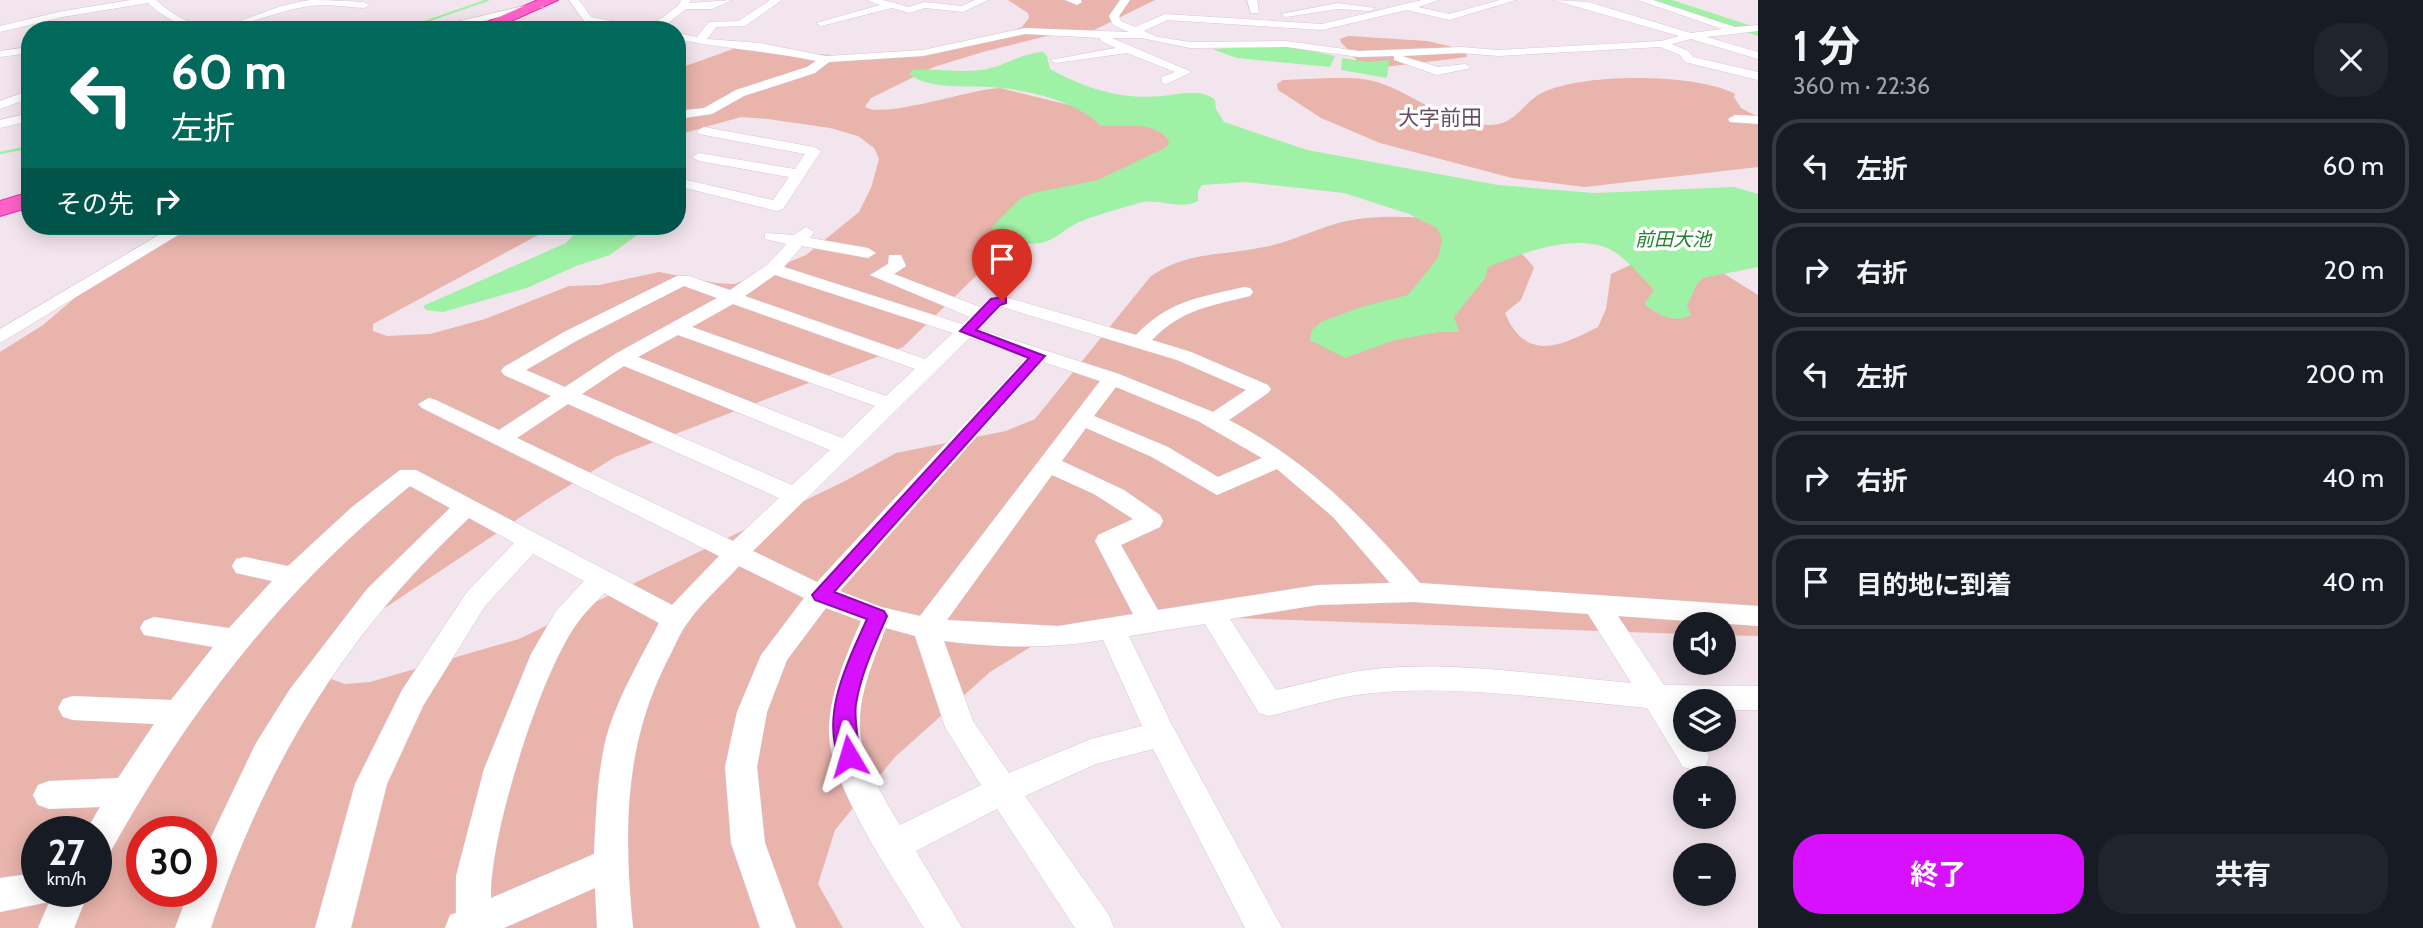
<!DOCTYPE html>
<html lang="ja">
<meta charset="utf-8">
<style>
:root{--surface:#171b24;--page:#20242c;--text:#f1f3f6;--muted:#9ea1a6;--line:#363941;--accent:#d710fe}
body{margin:0;font-family:Cabin,"Noto Sans JP",sans-serif;background:var(--page);color:var(--text);height:100vh;display:flex;flex-direction:column;font-size:26px;white-space:nowrap}
*{box-sizing:border-box;margin:0}
p{font-size:23px;color:var(--muted)}
.icon{flex:none;width:38px;height:38px;fill:none;stroke:currentColor;stroke-width:2;stroke-linecap:round;stroke-linejoin:round}
.map{position:relative;flex:1;overflow:hidden}
.sheet{display:flex;flex-direction:column;background:var(--surface);width:665px}
.sheet>*{flex:none}
.banner{position:absolute;left:21px;top:21px;width:665px;height:214px;border-radius:28px;box-shadow:0 4px 18px #0003;background:#00695c;color:#fff;overflow:hidden}
.controls{position:absolute;left:1673px;top:612px;display:grid;gap:14px}
.controls a{display:grid;place-items:center;width:63px;height:63px;border-radius:50%;background:var(--surface);box-shadow:0 4px 18px #0003;font-size:35px}
.speed{position:absolute;left:21px;top:816px;display:flex;gap:14px;font-size:35px;font-weight:700;text-align:center}
.speed>*{display:grid;place-content:center;width:91px;height:91px;border-radius:50%;background:var(--surface);box-shadow:0 4px 18px #0003;line-height:1}
.speed small{font-size:18px;font-weight:400}
.speed .limit{border:10px solid #d22;background:#fff;color:#111}
.pin{position:absolute;display:grid;place-items:center;width:60px;height:60px;color:#fff;margin:-72px -30px;border-radius:50% 50% 50% 0;rotate:-45deg;box-shadow:0 0 7px #0007}
.pin .icon{rotate:45deg}
.me{position:absolute;width:77px;margin:-38px;rotate:353deg;stroke-linejoin:round;filter:drop-shadow(0 0 5px #0008)}
.turn{display:flex;align-items:center;gap:24px;height:147px;padding:0 35px;font-size:32px}
.turn .icon{width:91px;height:91px;stroke-width:2.5}
.turn b{display:block;font-size:49px;line-height:60px}
.then{display:flex;align-items:center;height:66px;padding:0 35px;background:#0003;gap:14px;font-size:26px}
.round{display:grid;place-items:center;flex:none;width:74px;height:74px;border-radius:28px;background:var(--page)}
.summary{display:flex;align-items:center;justify-content:space-between;height:119px;padding:0 35px}
h1{font-size:42px;font-weight:700;line-height:52px}
.action{display:flex;gap:14px;margin-top:auto;padding:14px 35px}
.action a{flex:1;height:80px;border-radius:28px;background:var(--accent);color:#fff;font-size:28px;font-weight:700;line-height:80px;text-align:center}
.action a+a{background:var(--page);color:var(--text)}
ul{padding:0;list-style:none}
li{display:flex;align-items:center;gap:21px;height:94px;margin:0 14px 10px;padding:0 21px;border:4px solid var(--line);border-radius:28px}
li div{flex:1}
li b{display:block;font-size:26px}
li em{font-style:normal}
main{display:flex;flex:1;min-height:0}
.map>svg:first-child{display:block}
.green{fill:#e8b4ac;fill-rule:evenodd}
.water{fill:#9ff1a6}
.lines{fill:none;stroke-linecap:round;stroke-linejoin:round}
.stream-far1{stroke:#9ff1a6;stroke-width:2}
.stream{stroke:#9ff1a6;stroke-width:2.5}
.river{fill:#9ff1a6;fill-rule:evenodd}
.minor-casing{stroke:#dcc4d4;stroke-width:1}
.highway-casing{stroke:#e031a9;stroke-width:2}
.minor{fill:#fff;fill-rule:evenodd}
.highway{fill:#ff63c9;fill-rule:evenodd}
.route{fill:#d710fe;stroke:#8c0aa5;stroke-width:2}
.labels{text-anchor:middle;dominant-baseline:central;stroke-width:7;stroke-linejoin:round;paint-order:stroke}
.far-water-label{font-size:19px;font-style:italic;fill:#23822e;stroke:#fff}
.far-quarter-label{font-size:21px;fill:#684b60;stroke:#fff}
</style>
<main>
<div class="map">
<svg width="1758" height="928" viewBox="0 0 1758 928">
<rect width="100%" height="100%" fill="#f3e5ed"/>
<path class="green" d="M1008,0h147l-67,33 -37,2 -68,17 -49,15 -63,31 -6,9c20,12 105,-18 135,-19l142,35 40,15 -203,135 -76,74 -288,110 -69,43 -167,112 -36,30 -12,37 14,5 25,-2 149,-43 326,-158 51,-28 110,-22 29,-12 116,-143c37,-25 71,-20 113,-29 24,-4 47,-16 71,-23 56,-16 164,-7 199,44l-13,32 -16,13c21,50 56,33 93,14l8,-18 5,-35 30,-14 82,13 35,22v341l-34,-1v-10h-39v9l-479,-17 -153,16 -63,39 -95,85 -60,73 -17,54 25,44h-843v-576l43,-27 86,-73 51,-26h375l-182,98v7l14,5 43,-2 55,-15 84,-33 30,-1 60,-13 57,11 18,1 15,-5 57,-24 53,-43 12,-24 8,-29 -5,-11 -16,-12 -28,-8 -62,-9 -27,-2 -64,18v-66l59,-21 124,9 52,-2 90,-20 20,-8 7,-9 -1,-5zM37,831h59v60h-59zM142,831h59v60h-59z
M1349,36l78,5 38,9 2,7 -82,10 -25,-3 -19,-22 -1,-3z
M1330,78c15,0 32,-1 47,4 38,12 72,44 113,43 25,-1 30,-18 48,-30 38,-23 159,-22 197,-1l-1,3 7,11 17,9v50l-173,20 -73,-9 -132,-35 -59,-25 -43,-28 -1,-6 6,-4z"/>
<path class="water" d="M1260,46l32,1 43,9 -5,11 -93,-9 -25,-9z
M1043,52l4,4 3,13c37,20 71,31 113,27 17,-2 38,-8 52,4l1,9 8,13 83,28 191,35 96,8 140,-6 24,7v73l-55,11 -6,6 -10,22 4,9c-17,9 -33,0 -47,-11l10,-14c-11,-11 -22,-25 -35,-35 -33,-27 -99,-2 -132,13l-1,9 -32,40 5,15h-20l-44,8 -50,18 -35,-18 2,-10 9,-8 40,-15 47,-12 30,-37 4,-19 -5,-11 -28,-14 -65,-21 -99,-11 -43,3 -4,6v10c-19,10 -38,-4 -59,2 -17,5 -36,10 -52,16 -32,11 -29,29 -70,24 -13,-1 -20,-4 -25,-16l29,-29 12,-5 65,-13 69,-33 2,-5c-11,-22 -46,-15 -68,-16 -26,-26 -75,-37 -112,-39 -22,-1 -62,2 -80,-13l4,-4c22,-2 45,3 67,0 22,-2 40,-17 63,-18z
M1342,58l26,4 21,-2 -2,18 -46,-8z
M582,226l55,9 -27,20 -34,11 -49,22 -84,24 -17,-2 -3,-4 143,-63z"/>
<g class="lines">
<path class="stream-far1" d="M401,30l87,-30"/>
<path class="stream" d="M0,153l30,-6"/>
<path class="river" d="M1655,0h17l86,28v8z"/>
<g class="minor-casing">
<path id="minor" d="M131,0h25c61,55 91,7 155,0 16,0 35,1 53,2l5,3 -5,3c-17,-1 -37,-4 -54,-2 -63,9 -104,50 -162,-3l-85,14 -63,15v-6l63,-15z
M569,0h10l12,17 57,11 30,-22 3,-6h10l-2,3 43,-3 -20,9h-26l-27,21h-32l-43,-9z
M770,0h12l-37,26 -29,1 -9,12 53,4 66,13 97,-6 102,-22 104,4 -16,-7 -4,-9 11,-16h10l-11,16 2,5 14,6 30,-13 157,10 100,-24h17l-21,7 31,7 51,-14h16l-67,20 -42,-10 -85,20 -155,-10 -23,11 14,6 32,5 96,-1 73,10 103,-4 36,3 163,-9 18,-5 -126,-36 35,2 103,31 31,-4 -84,-29h15l82,27 23,-2v6l-51,6 51,15v7l-67,-20 -19,5 16,7 5,6 65,15v8l-73,-18 -5,-7 -20,-8 -162,9 -36,-3 -60,3 36,11 27,-3 6,4 -34,7 -43,-15v-4l-35,1 -73,-10 -96,1 -49,-10h-29l80,34 -26,12 -4,-1v-6l13,-5 -48,-19 -71,10 -6,-3 66,-12 -15,-7 -1,-3 -75,-4 -102,22 -94,6 -14,11 -71,23 -32,18 -35,5v-8l27,-3 32,-18 71,-23 9,-6c-46,-10 -92,-12 -139,-22v-6l20,4 12,-15 30,-1z
M867,0h16l26,7 15,-5 38,4 13,-6h13l-25,12 -38,-4 -16,5 -17,-5 -71,18 -5,-3 64,-18z
M1065,0h16l1,2 -5,3z
M1247,0h10l2,13h-8z
M540,2l4,5 -101,23h-20z
M1338,3l37,5 -5,3 -32,-2 -52,8 -5,-3z
M30,47v6l-30,4v-6z
M30,90v8l-30,11v-8z
M30,113v8l-30,7v-8z
M1735,115l23,1v8l-28,-2 -2,-3z
M704,127l110,20 7,4 -38,58 -6,2 -95,-24 -2,-3 7,-4 86,20 16,-23 -90,-16 -7,-4 7,-4 96,16 10,-15 -106,-20 -2,-3z
M174,226h19l-193,117v-14z
M806,227l8,5 -4,6 58,10 8,5 -8,5 -66,-12 -18,21 178,57 8,-7 -100,-42 18,-11 1,-9h12l5,11 -12,8 86,33 10,-9 12,-2 134,39c34,-35 62,-37 108,-48l6,1 3,4 -3,4c-40,10 -68,13 -98,44l39,12 77,33 3,4 -3,4 -39,27c78,40 134,97 191,163l338,23v20l-140,-10 46,69 94,1v24h-34v-8h-39v7h-5l5,9v22h15l9,17 -4,10 -11,3 -11,-3 -36,-59c-93,-8 -191,-25 -284,-14 -31,4 -63,15 -94,22l-10,-3 -54,-89 -76,12 43,89 110,203h-37l-92,-179 -57,15 -71,32 84,119 5,13h-39l-78,-119 -81,42 46,77h-38c-29,-49 -94,-140 -95,-195 0,-39 17,-77 32,-112l-35,-13 -39,52 -20,52 -10,55 8,76 31,85h-36l-29,-85 -6,-76 12,-55 24,-57 43,-57 -65,-32c-17,19 -39,38 -53,59 -8,11 -13,26 -20,38 -43,87 -42,170 -33,265h-36l-2,-40 -91,40h-59l5,-13 6,-2v-37l28,-107 47,-115 25,-43 28,-30 -51,-27 -48,52 -62,100 -36,78 -36,144h-36l40,-144 47,-94 65,-98 47,-49 -45,-25c-126,118 -204,247 -258,410h-36l14,-37h12l1,-35 54,-113 34,-54 77,-100 83,-81 -40,-22c-128,103 -223,227 -302,370l-12,5v-30h-10l14,-24 -51,2 -11,-4 -5,-10 5,-10 11,-4 69,-3 36,-54 -81,-4 -10,-3 -5,-9 5,-9 10,-3 98,4 42,-53 -69,-12 -4,-7 4,-7 10,-4 75,11 43,-47 -36,-8 -4,-7 4,-7 9,-2 43,9 64,-59 48,-37h16l256,135 47,-49 -297,-148 -4,-4 11,-6 7,2 63,30 52,-34 -47,-21 -3,-4 3,-4 60,-35 113,-56h12l41,14 37,-25 20,-21 -22,-5v-6l29,2zM775,275l178,58 -28,26 -180,-63zM684,286l33,12 -102,56 -50,33 -39,-17 52,-30zM733,304l182,65 -29,27 -194,-69zM1002,307l175,53 69,30 -33,22 -94,-38 -140,-45zM678,335l197,71 -33,32 -204,-81zM969,338l57,19 -209,225 -64,-31zM1043,362l57,19 -180,235 -39,-9 -41,-16zM624,366l206,84 -38,35 -210,-91zM1116,387l82,34 64,37 -44,19 -50,-30 -74,-31zM568,404l211,94 -46,43 -216,-103zM1086,428l66,29 65,38 60,-26 56,48 57,66 -72,2 -160,25 -37,-65 39,-18 3,-6 -3,-6 -36,-25 -62,-29zM1052,475l42,19 39,25 -35,16 -3,6 38,73 -75,12 -111,-6zM604,593l55,30c-18,35 -39,70 -51,108 -11,39 -12,83 -14,123l-103,44c-2,-61 49,-223 85,-273 8,-12 19,-22 28,-32zM1413,602l175,12 43,69c-84,-7 -189,-25 -272,-12 -28,5 -55,13 -83,19l-46,-71 88,-14zM886,628l29,8 30,91 36,58 -81,40c-51,-83 -51,-106 -14,-197zM1103,640l39,86 -51,13 -82,34 -36,-52 -29,-80c54,7 106,8 159,-1z
M37,873v18h17l-5,11 -49,10v-34z
M54,891h35l-15,37h-36z"/>
</g>
<g class="highway-casing">
<path id="highway" d="M538,0h20l-67,30h-22z
M30,192v15l-30,9v-15z"/>
</g>
<use href="#minor" class="minor"/>
<use href="#highway" class="highway"/>
</g>
<path class="route" d="M1002,297l4,1v5l-6,2 -24,25 69,26 -211,236 50,19 3,5c-12,28 -26,57 -31,88 -3,16 6,47 1,59l-8,3 -8,-3c-22,-47 7,-101 26,-144l-52,-19 -3,-5 217,-237 -69,-27 31,-32z"/>
<g class="labels">
<g class="far-water-label">
<text x="1673" y="239">前田大池</text>
</g>
<g class="far-quarter-label">
<text x="1440" y="117">大字前田</text>
</g>
</g>
</svg>
<div class="controls">
<a><svg class="icon" aria-label="sound" viewBox="0 0 24 24"><path d="M4 9h4l5-4v14l-5-4H4zM17 9q2 3 0 6"/></svg></a>
<a><svg class="icon" aria-label="layers" viewBox="0 0 24 24"><path d="M12 4l9 5-9 5-9-5zM3 14l9 5 9-5"/></svg></a>
<a>+</a>
<a>−</a>
</div>
<div class="speed"><div>27<small>km/h</small></div><div class="limit">30</div></div>
<div class="pin" style="left:1002px;top:301px;background:#d93025"><svg class="icon" aria-label="arrive" viewBox="0 0 24 24"><path d="M6 21V4h12l-3 4 3 4H6"/></svg></div>
<svg class="me" style="left:849px;top:756px" viewBox="-20 -20 40 40"><path d="M0-17L14 15 0 8-14 15z" fill="#d710fe" stroke="#fff" stroke-width="4"/></svg>
<div class="banner">
<div class="turn"><svg class="icon" aria-label="left" viewBox="0 0 24 24"><path d="M17 20v-9H6M10 6l-5 5 5 5"/></svg><div><b>60 m</b>左折</div></div>
<div class="then">その先<svg class="icon" aria-label="right" viewBox="0 0 24 24"><path d="M7 20v-9h11M14 6l5 5-5 5"/></svg></div>
</div>
</div>
<section class="sheet">
<div class="summary"><div><h1>1 分</h1><p>360 m · 22:36</p></div><a class="round"><svg class="icon" aria-label="close" viewBox="0 0 24 24"><path d="M6 6l12 12M18 6L6 18"/></svg></a></div>
<ul>
<li><svg class="icon" aria-label="left" viewBox="0 0 24 24"><path d="M17 20v-9H6M10 6l-5 5 5 5"/></svg><div><b>左折</b></div><em>60 m</em></li>
<li><svg class="icon" aria-label="right" viewBox="0 0 24 24"><path d="M7 20v-9h11M14 6l5 5-5 5"/></svg><div><b>右折</b></div><em>20 m</em></li>
<li><svg class="icon" aria-label="left" viewBox="0 0 24 24"><path d="M17 20v-9H6M10 6l-5 5 5 5"/></svg><div><b>左折</b></div><em>200 m</em></li>
<li><svg class="icon" aria-label="right" viewBox="0 0 24 24"><path d="M7 20v-9h11M14 6l5 5-5 5"/></svg><div><b>右折</b></div><em>40 m</em></li>
<li><svg class="icon" aria-label="arrive" viewBox="0 0 24 24"><path d="M6 21V4h12l-3 4 3 4H6"/></svg><div><b>目的地に到着</b></div><em>40 m</em></li>
</ul>
<div class="action"><a>終了</a><a>共有</a></div>
</section>
</main>
